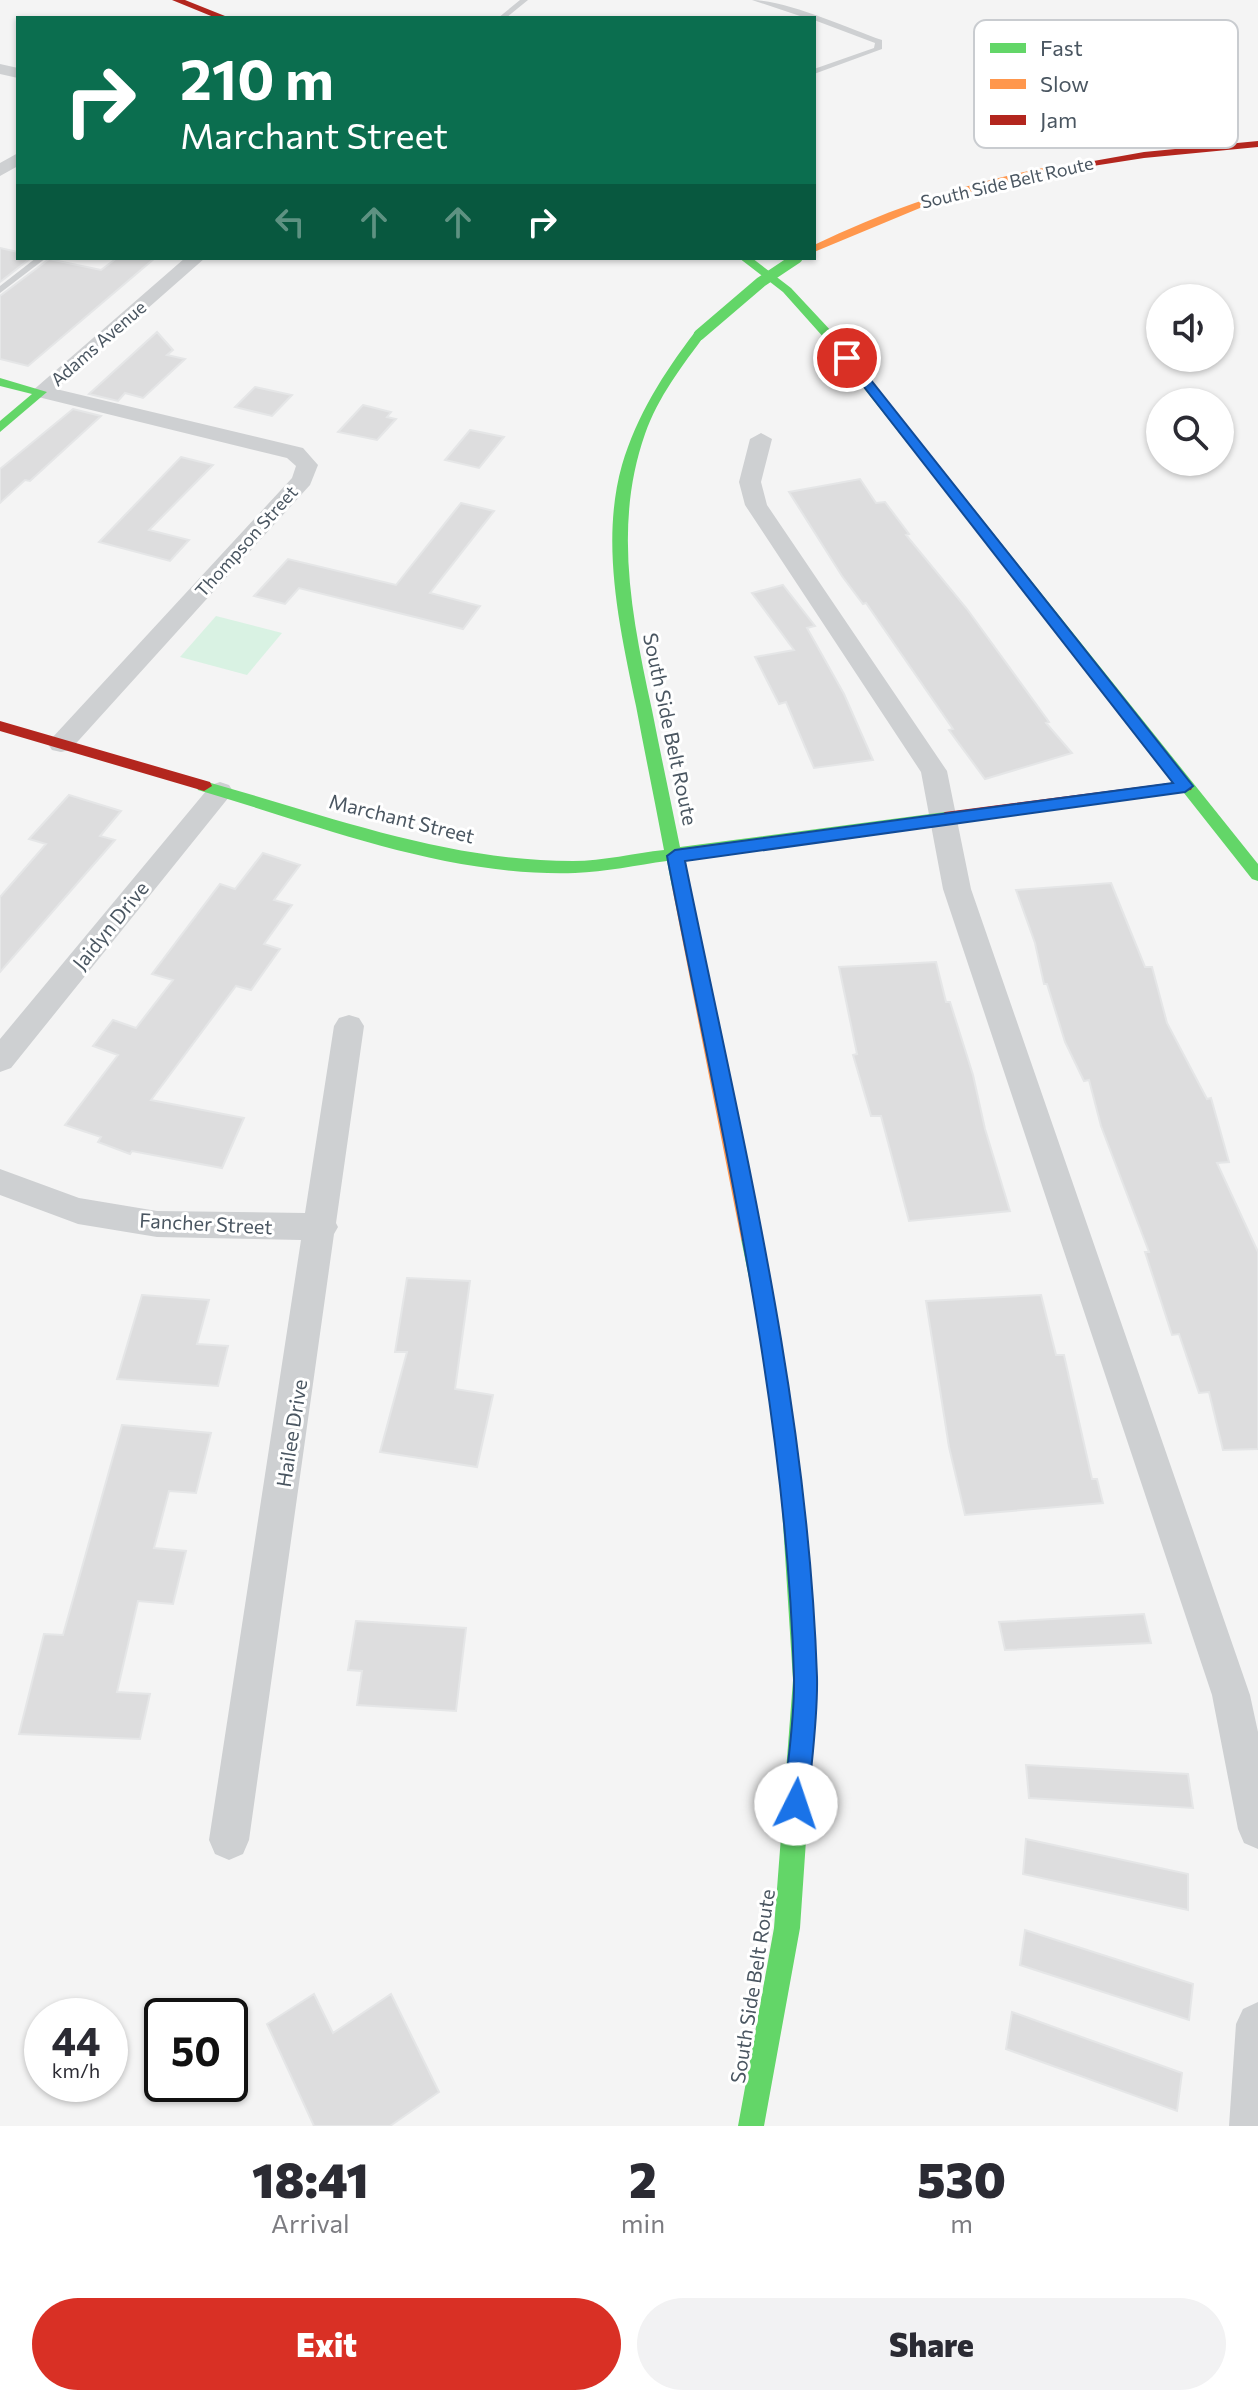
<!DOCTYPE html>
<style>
:root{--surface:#fff;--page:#f2f2f3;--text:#2b2b33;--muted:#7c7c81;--accent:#d93025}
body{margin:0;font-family:Commissioner,sans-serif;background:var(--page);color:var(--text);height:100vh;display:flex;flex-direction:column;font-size:30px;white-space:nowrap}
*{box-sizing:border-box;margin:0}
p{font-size:26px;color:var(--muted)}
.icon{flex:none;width:44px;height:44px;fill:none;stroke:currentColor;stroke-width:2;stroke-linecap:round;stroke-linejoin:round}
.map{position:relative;height:2126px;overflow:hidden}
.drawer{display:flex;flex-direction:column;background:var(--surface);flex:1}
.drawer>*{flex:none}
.banner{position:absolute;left:16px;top:16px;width:800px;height:244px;border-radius:0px;box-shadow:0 2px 6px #0004;background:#0b6e4f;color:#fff;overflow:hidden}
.fabs{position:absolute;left:1146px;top:284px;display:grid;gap:16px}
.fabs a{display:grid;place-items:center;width:88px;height:88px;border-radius:50%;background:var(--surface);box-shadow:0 2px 6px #0004;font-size:40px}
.speed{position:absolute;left:24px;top:1998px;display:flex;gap:16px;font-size:40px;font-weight:700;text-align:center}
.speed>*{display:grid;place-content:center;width:104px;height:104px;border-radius:50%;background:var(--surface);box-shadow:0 2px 6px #0004;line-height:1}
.speed small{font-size:20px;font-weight:400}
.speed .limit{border:4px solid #111;border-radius:12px;background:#fff;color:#111}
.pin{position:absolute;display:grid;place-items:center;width:68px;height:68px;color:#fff;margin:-34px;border:4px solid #fff;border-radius:50%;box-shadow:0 2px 8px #0007}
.me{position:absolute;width:88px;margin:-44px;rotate:4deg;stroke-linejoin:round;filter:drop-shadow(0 0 6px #0008)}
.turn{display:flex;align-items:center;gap:28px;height:168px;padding:0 32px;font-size:36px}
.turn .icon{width:104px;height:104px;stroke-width:2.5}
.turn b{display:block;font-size:56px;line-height:68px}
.lanes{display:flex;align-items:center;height:76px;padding:0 32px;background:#0003;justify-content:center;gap:40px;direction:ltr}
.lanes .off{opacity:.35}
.eta{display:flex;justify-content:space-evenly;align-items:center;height:136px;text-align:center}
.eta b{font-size:48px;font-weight:800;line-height:56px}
.primary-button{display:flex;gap:16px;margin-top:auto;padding:16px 32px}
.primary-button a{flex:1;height:92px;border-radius:48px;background:var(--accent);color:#fff;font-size:32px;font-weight:800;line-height:92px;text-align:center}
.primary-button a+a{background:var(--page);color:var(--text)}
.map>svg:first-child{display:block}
.green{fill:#d9f2e3}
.building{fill:#ddddde;stroke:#e5e6e7;stroke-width:2}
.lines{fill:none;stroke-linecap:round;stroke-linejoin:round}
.lane{fill:#ced0d2;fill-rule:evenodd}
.street{fill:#ced0d2;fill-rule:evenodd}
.fast{fill:#63d668;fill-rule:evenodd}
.slow{fill:#ff974d;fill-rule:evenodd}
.jam{fill:#b3261e;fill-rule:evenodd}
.fast-bridge{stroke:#63d668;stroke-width:11}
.route{fill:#1a73e8;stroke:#114b97;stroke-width:2}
.labels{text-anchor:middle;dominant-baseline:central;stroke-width:6;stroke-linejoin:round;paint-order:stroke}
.far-street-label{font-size:18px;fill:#4a5661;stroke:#fff}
.street-label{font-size:20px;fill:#4a5661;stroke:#fff}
.key{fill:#fff;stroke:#c9ccd0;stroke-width:2}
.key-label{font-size:22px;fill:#4a5661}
</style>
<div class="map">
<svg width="1258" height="2126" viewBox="0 0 1258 2126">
<rect width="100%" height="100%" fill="#f4f4f4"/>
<path class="green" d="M216,616l66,17 -35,42 -67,-18z"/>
<path class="building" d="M0,248l18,4v6h13l-31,24z
M117,258h38l-127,108 -28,-7v-63l49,-37 52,11z
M157,332l16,18 -6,5 18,4 -42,39 -18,-5 -7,8 -29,-7z
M255,387l37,8 -20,21 -37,-9z
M363,405l28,7 -4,5 9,2 -19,21 -39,-8z
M73,409l28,7 -71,65 -5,-1 -25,23v-34z
M470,430l34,7 -25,31 -34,-8z
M181,457l32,8 -64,65 40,10 -19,21 -71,-19z
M860,479l16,24 9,-1 24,32 -3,1 61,74 82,113 -3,1 26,30 -87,26 -36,-49 4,-1 -87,-126 -3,1 -21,-28 -53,-84z
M461,503l33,8 -64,82 50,13 -17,23 -164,-41 -14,16 -31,-8 34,-37 108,26z
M783,585l32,41 -8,2 37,66 29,66 -59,8 -28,-66 -7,2 -24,-47 39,-7 -42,-57z
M69,795l52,16 -21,25 15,4 -115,132v-75l46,-53 -17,-5z
M263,853l37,12 -26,35 18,5 -28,39 16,5 -29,41 -15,-4 -85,114 93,18 -22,50 -90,-17 -2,3 -32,-12 3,-5 -36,-12 53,-70 -25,-9 20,-26 23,8 37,-48 -21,-6 68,-90 15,5z
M1111,883l34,84h7l15,56 40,76 4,-1 18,64 -12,1 41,89v197l-35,1 -14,-58 -10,1 -20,-59 -7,1 -27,-83h4l-48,-126 -12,-46 -5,1 -19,-39 -18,-58h-3l-9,-41 -19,-53z
M936,962l10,40h4l23,73 12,54 25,82 -101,10 -28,-105h-10l-18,-61 4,-1 -18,-87z
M407,1278l63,3 -15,108 38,6 -16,72 -97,-15 27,-100h-12z
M142,1295l67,5 -12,44 31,2 -10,40 -101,-7z
M1041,1295l15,60h8l28,124h5l6,24 -138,12 -16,-68 -23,-146z
M122,1425l89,8 -15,60 -27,-2 -15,57 32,3 -13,53 -35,-3 -21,91 33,2 -10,45 -121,-5 25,-100 19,1z
M1144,1614l7,29 -146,7 -6,-28z
M356,1621l110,7 -10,83 -99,-6 5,-34 -14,-1z
M1026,1765l162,9 5,34 -164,-10z
M1026,1839l162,35v36l-165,-36z
M1025,1930l168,54 -4,36 -169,-55z
M314,1994l19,39 58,-39 48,98 -49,34h-76l-47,-102z
M1012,2012l170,61 -5,38 -171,-62z"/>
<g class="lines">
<path class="lane" d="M520,0h8l-22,18h-8z
M752,0c34,0 96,28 130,40v9l-68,25v-5l60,-21 1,-5 -61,-23v-2h-8z
M36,258h10l-46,35v-7z"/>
<path class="street" d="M0,64l18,4v10l-18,-4z
M18,153v13l-18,10v-13z
M185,258h20l-149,131 247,59 15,17 -8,20 -240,265 -9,2 -9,-2 -4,-6 4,-6 240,-260 4,-12 -9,-8 -253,-62 -3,-4z
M761,433l11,6 -11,43 6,23 180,266 24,118 279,806 8,37v117l-14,-6 -6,-14 -26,-134 -269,-806 -22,-117 -176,-267 -6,-23 11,-43z
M220,782l9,3 4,6 -4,6 -218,271 -11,4v-33l211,-254z
M349,1015l10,3 5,8 -28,197 2,4 -4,7 -85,606 -6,14 -14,6 -14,-6 -6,-14 92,-600 -144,-3 -79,-13 -78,-29v-26l79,29 78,13 148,2 29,-187 5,-8z
M1258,2002v124h-29l7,-102 7,-15z"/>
<path class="fast" d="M739,258h13l39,30 42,45 425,531v17l-6,-2 -427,-540 -42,-47z
M695,332l10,3c-23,31 -47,62 -60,99 -32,91 -13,184 7,276 9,46 19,92 28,137l265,-35 6,2 2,4 -2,4 -269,37 6,28 -8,6 -8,-6 -5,-26c-30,4 -62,11 -92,12 -129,4 -255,-47 -377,-83l-2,-4 2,-4 6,-1c122,34 241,80 369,80 30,0 62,-8 91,-11 -9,-48 -19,-96 -28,-144 -16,-77 -36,-163 -14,-241 15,-50 41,-91 73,-133z
M0,378l47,14 -47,40v-11l32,-27 -32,-8z
M751,1231l7,2 3,6 19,92 23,161 14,188 -17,248 -36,198h-26l36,-198 19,-248 -12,-188 -21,-161 -19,-92 3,-6z"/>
<path class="slow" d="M1048,167l5,3 -1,2 -62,14 -58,17 -118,49v-7c75,-36 152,-62 234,-78z
M680,881l8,6 73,352 -3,6 -7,2 -7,-2 -3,-6 -69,-352z"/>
<path class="jam" d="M172,0h13l45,18h-14z
M1258,141v6l-114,11 -96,15 -5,-3 101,-18z
M0,721l210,61 2,4 -8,5 -204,-60z
M1185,781l8,5 -2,4 -246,34 -8,-6 8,-6z"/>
<path class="fast-bridge" d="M699,335l62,-53 36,-24"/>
</g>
<path class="route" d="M843,355h8l342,431 -8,6 -500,69c55,269 123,540 132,816 1,42 -6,86 -9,127l-3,9 -9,3 -8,-3 -4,-9c3,-41 11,-85 10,-127 -8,-278 -74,-549 -127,-821l8,-6 498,-67 -330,-423z"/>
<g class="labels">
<g class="far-street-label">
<text transform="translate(1007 182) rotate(-13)">South Side Belt Route</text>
<text transform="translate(98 343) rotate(-41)">Adams Avenue</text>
<text transform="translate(246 541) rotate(-48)">Thompson Street</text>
</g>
<g class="street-label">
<text transform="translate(671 729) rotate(78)">South Side Belt Route</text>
<text transform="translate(402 818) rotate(14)">Marchant Street</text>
<text transform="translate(110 925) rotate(-51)">Jaidyn Drive</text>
<text transform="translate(206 1223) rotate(3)">Fancher Street</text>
<text transform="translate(291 1433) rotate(-81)">Hailee Drive</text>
<text transform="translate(752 1986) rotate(-81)">South Side Belt Route</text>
</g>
</g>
<rect x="974" y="20" width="264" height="128" rx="12" class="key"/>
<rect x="990" y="43" width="36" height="10" fill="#63d668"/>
<rect x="990" y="79" width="36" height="10" fill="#ff974d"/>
<rect x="990" y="115" width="36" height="10" fill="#b3261e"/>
<g class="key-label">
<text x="1040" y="56">Fast</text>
<text x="1040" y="92">Slow</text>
<text x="1040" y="128">Jam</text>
</g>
</svg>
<div class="fabs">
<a><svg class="icon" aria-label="sound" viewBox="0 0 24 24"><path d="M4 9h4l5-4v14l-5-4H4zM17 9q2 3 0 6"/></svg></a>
<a><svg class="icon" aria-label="search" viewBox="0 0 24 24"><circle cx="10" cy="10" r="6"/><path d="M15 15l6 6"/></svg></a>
</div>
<div class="speed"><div>44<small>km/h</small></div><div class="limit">50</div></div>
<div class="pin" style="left:847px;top:358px;background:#d93025"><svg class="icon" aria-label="arrive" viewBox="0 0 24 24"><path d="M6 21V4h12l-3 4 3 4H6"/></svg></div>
<svg class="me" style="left:796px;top:1804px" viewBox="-20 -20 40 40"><circle r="19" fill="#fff"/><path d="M0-13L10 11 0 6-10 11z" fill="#1a73e8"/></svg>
<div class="banner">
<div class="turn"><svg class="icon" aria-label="right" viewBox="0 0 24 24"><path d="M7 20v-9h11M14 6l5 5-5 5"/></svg><div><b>210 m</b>Marchant Street</div></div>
<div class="lanes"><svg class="icon off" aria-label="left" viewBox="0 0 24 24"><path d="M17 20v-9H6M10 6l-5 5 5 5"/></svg><svg class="icon off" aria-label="ahead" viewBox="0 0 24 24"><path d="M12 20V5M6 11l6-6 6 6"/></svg><svg class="icon off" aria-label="ahead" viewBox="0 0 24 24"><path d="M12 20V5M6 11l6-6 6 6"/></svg><svg class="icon" aria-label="right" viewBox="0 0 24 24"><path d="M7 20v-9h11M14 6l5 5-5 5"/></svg></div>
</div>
</div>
<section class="drawer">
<div class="eta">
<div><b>18:41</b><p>Arrival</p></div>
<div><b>2</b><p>min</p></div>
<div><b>530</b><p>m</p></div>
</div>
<div class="primary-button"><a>Exit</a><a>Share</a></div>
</section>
